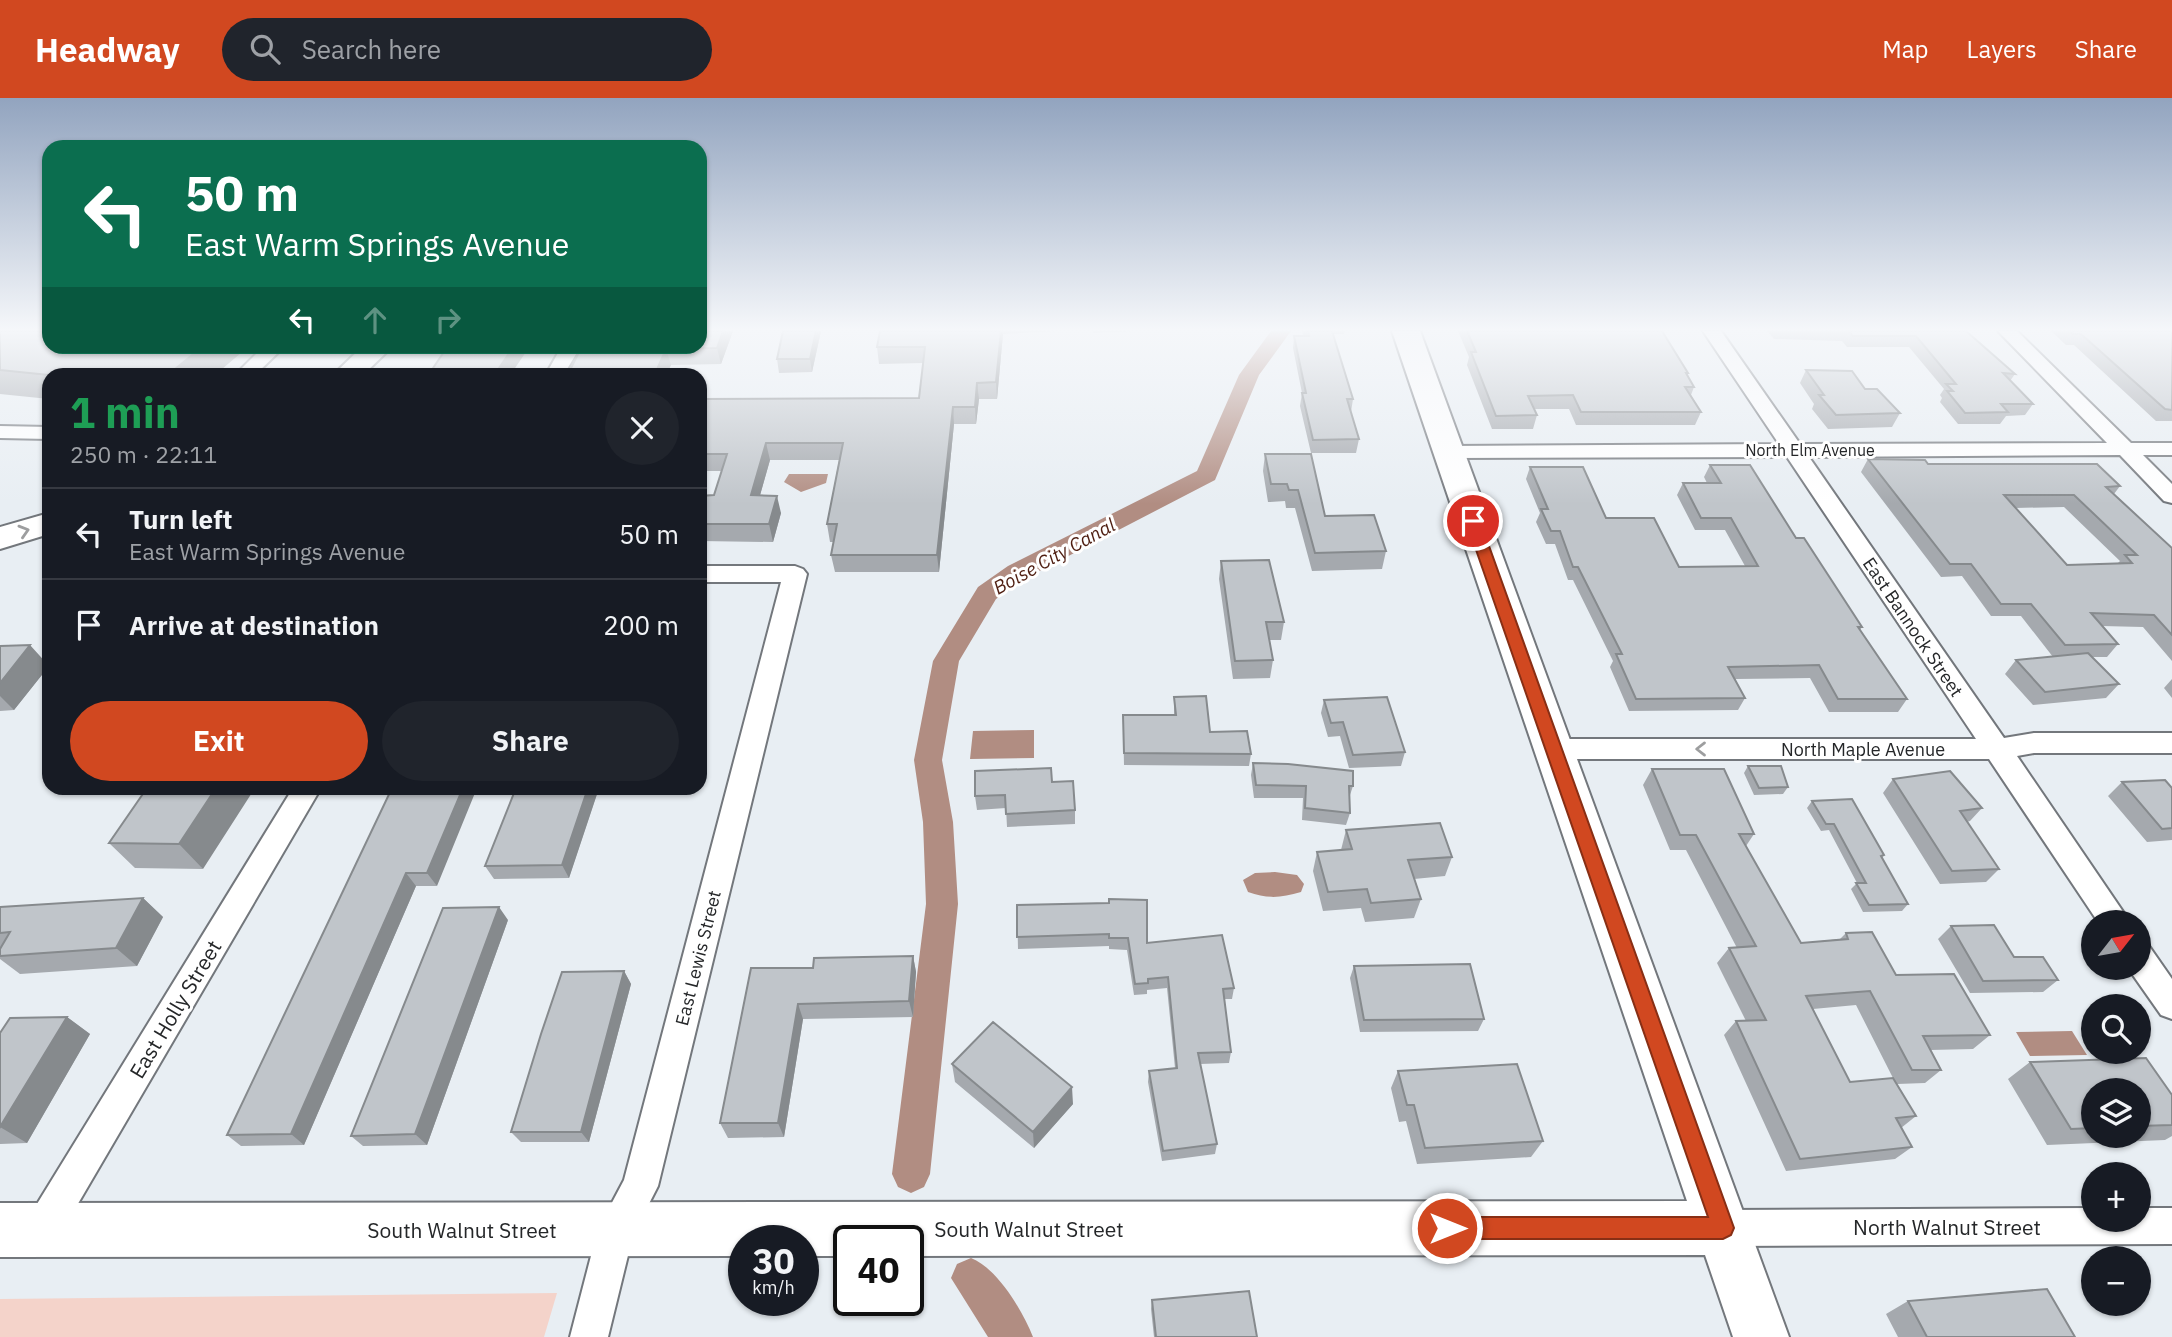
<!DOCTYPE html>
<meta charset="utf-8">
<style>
:root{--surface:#171b24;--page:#20242c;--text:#f1f3f6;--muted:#9ea1a6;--line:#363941;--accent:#d14820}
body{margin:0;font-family:"IBM Plex Sans",sans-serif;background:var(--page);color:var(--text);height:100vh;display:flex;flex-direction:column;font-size:26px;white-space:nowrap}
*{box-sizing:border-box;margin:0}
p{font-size:23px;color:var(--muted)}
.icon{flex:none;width:38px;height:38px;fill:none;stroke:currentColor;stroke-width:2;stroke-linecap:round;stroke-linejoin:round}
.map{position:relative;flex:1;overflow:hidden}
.drawer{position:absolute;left:42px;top:270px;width:665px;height:427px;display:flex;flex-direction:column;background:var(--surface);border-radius:21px;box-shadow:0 2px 5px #0004}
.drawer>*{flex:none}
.banner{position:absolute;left:42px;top:42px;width:665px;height:214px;border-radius:21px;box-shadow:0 2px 5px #0004;background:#0b6e4f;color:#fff;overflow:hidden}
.needle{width:46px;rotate:59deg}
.buttons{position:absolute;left:2081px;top:812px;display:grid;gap:14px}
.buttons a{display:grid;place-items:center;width:70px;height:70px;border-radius:50%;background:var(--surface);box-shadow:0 2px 5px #0004;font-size:35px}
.speed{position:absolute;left:728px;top:1127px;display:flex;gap:14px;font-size:35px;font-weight:700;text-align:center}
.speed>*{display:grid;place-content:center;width:91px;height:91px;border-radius:50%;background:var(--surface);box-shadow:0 2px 5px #0004;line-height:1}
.speed small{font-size:18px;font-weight:400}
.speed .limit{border:4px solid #111;border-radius:10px;background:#fff;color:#111}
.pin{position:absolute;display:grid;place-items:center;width:60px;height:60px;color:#fff;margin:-30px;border:4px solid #fff;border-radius:50%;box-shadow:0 2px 7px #0007}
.me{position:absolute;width:77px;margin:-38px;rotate:90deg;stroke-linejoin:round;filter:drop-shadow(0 0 5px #0008)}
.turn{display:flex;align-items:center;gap:24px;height:147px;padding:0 28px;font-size:32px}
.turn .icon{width:91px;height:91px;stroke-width:2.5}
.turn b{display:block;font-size:49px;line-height:60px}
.lanes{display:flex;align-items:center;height:66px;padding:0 28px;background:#0003;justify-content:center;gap:35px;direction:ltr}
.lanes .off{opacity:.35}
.round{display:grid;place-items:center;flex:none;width:74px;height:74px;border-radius:37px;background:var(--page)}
.overview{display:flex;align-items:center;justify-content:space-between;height:119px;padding:0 28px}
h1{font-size:42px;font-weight:700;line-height:52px;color:#1e9e55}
.primary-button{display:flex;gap:14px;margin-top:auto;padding:14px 28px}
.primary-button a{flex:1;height:80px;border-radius:42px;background:var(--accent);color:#fff;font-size:28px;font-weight:700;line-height:80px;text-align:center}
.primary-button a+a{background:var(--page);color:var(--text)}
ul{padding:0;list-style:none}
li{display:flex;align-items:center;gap:21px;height:91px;padding:0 28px;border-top:2px solid var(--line)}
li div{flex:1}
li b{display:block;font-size:26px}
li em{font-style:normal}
header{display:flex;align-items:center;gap:42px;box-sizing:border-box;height:98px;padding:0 35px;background:var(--accent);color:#fff}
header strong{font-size:33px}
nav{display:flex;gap:38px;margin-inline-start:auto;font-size:24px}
.search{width:490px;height:63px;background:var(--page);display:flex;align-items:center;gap:18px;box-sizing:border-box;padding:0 24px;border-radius:38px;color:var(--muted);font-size:26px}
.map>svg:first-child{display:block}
.green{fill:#f4d3ca}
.water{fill:#b18d82}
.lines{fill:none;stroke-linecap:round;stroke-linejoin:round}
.canal{fill:#b18d82;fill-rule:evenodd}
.street-casing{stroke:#73777c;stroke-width:4}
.secondary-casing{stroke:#73777c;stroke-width:4}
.street{fill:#fff;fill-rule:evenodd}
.secondary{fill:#fff;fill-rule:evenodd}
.wall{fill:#a5a9ae;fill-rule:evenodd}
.shaded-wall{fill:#868a8d}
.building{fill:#c0c5ca;stroke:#868a8d;stroke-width:2;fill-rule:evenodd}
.oneway{stroke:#9d9e9f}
.route{fill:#d14820;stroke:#882f15;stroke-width:2}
.labels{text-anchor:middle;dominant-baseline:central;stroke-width:6;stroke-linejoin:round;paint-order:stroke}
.far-street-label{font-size:16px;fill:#252729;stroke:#fff}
.street-label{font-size:18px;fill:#252729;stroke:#fff}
.water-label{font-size:19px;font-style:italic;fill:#4e1d10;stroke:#fff}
.near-street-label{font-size:21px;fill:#252729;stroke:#fff}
</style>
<header>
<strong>Headway</strong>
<div class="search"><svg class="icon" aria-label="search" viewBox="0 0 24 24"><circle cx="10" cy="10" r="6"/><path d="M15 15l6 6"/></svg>Search here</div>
<nav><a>Map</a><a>Layers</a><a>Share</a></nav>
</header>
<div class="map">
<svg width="2172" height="1239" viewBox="0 0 2172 1239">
<rect width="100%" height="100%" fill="#e8eef3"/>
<path class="green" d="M557,1195l-13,44h-544v-38z"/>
<path class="water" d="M789,376h39l-2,9 -25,9 -17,-10z
M1034,632v28l-64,1 3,-28z
M1275,774l22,3 7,9 -3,8c-20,6 -34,7 -53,0l-5,-12 12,-7z
M2072,933l15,24 -57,1 -14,-24z"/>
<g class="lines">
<path class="canal" d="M1271,233h20l-32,44 -44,105 -189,98 -30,21 -37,62 -17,99 11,62 5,82 -28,270 -6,13 -13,6 -13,-6 -6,-13 34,-270 -3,-82 -9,-62 19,-99 45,-74 30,-21 189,-95 42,-96z
M971,1160c27,11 51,52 62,79h-45l-37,-59 6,-14z"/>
<g class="street-casing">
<path id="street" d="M1703,233h18l79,113 307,-1 -109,-112h19l114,112h41v12h-29l29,29v19l-8,-2 -44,-46 -311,2 195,281 30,-5h138v20h-138l-17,3 113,166h-32l-109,-163h-435l-10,-3 -3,-7 3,-7 10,-3h422l-189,-282 -338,1 -10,-6 10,-6 330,-2z
M264,248h21l-29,28h-20z
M562,248h19l-17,28h-18z
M0,328l49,1v12l-49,-1z
M700,468h95l8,3 4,5 -149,612 -25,49 -25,102h-38l28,-108 26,-49 157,-598h-81z
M293,690h28l-266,455 -13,5 -13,-5 -5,-13 5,-13z
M2138,845l11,3 23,33v40l-11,-4 -33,-47h10z
M2093,1110v12h45v-12h34v36l-449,2 -13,-5 -5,-13 5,-13 13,-5z"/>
</g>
<g class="secondary-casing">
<path id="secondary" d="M1392,233h28l369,1006h-56l-28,-82 -797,1v-15h-59v15h-46v-15h-59v15l-744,1v-54l1687,-2z
M363,248h30l-29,28h-30z
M49,415v21l-49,15v-22z"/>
</g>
<use href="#street" class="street"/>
<use href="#secondary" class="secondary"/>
</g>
<path class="wall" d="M0,233l49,15h200l-33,28h-167v25l-49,-5z
M733,233l-12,33 -50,1 -103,9z
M783,233h38l-9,41 -33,1 -2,-14z
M880,233h179l-56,3 -6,65h-18l-3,25h-22l-15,148h-104l-4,-17 3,-13h-4l-3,-18 12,-64h-69l-10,35 21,18 -8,29 -73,-1v-45l14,-1 8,-24h-22v-72l219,-1 4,-35 -44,1 -2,-17z
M1093,233h43l-43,2z
M1302,233h43l-1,3h-11l20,65 -2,13 8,27 -3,14h-45l-11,-47 2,-13 -9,-45 1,-12h9z
M1458,233h204l26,42 -1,2 7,12 -3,8 10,17 -6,13h-119l-7,-16h-35l3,6 -4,14h-41l-25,-64 2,-8z
M1767,233h199l49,43 -5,7 23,23 -8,11 -19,1 -6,8h-42l-18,-22 2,-4 -2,-3 4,-6 -35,-42h-62l-5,-6 -68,-2z
M2051,233h121v90h-16l-82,-76h-8z
M1806,272l59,19 35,24 -8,14 -64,2 -16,-20 2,-5 -14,-21z
M1265,356l60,62 61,35 -4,18 -70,2 -17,-63h-9l-1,-7 -17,1 -5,-31z
M1868,361l60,5 192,22 -6,8 58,54v113l-29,-34 -41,-1 16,18 -11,13h-15l27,27 -13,14 -73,7 -28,-31 11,-14 37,-3 -32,-41h-30l-29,-40 -21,1 -80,-105zM2064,409l56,54 -2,2 -51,2 -52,-57z
M1710,367l86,73 66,89 -2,3 47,69 -9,13h-69l-19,-34 -75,1 10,19 -7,12 -109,1 -19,-44 3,-6 -40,-81h-5l-13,-36h-9l-10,-22 4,-9 -14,-34 4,-12 149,100 66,-1 -20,-36h-30l-18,-35 6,-12h24l-3,-6z
M1221,463l63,61 -3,18h-12l4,20 -3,18 -37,1 -14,-100z
M0,548l49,20 -35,44 -14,1z
M2172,581v19l-8,-10z
M1174,599l36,35 41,22 -2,12 -125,-1 -1,-50h51z
M1324,602l81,52 -4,14 -52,2 -9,-32 -12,1 -7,-24z
M1253,665l100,23 -4,12 1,15 -4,12 -44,-5 1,-22h-49l-3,-23z
M1748,668l40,21 -5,7 -29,1 -10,-22z
M1652,671l102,65 -8,12 55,97 39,-4 6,-6 50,42 94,60 -17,14 -43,1 11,20 -16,13 -28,1 19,32 -15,12 11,19 -17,12 -109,12 -62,-136 12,-14h10l-29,-58 12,-15h8l-51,-98h-16l-27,-65zM1856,907l37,73 -43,4 -37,-73z
M1893,681l89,29 -12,13 -3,1 32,47 -13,13 -46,2 -57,-91z
M1052,684l23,28v14l-68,3 -1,-19 -29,2 -2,-14z
M2122,684l50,6v52l-25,2 -39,-46z
M147,690l56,81 -68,-1 -26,-25z
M392,690l45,98h-21l-112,259 -63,1 -14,-11z
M599,690l-30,90 -75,1 -9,-13z
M1812,703l72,54 -2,3 26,46 -6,7 -39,1 -12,-23 6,-6 -28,-53 -8,1 -14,-23z
M1346,732l106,27 -7,19 -31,3 7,20 -7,19 -49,4 -4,-14 -38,3 -10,-40 4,-19 24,-2z
M143,800l20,19 -26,49 -117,8 -20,-15v-52z
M1017,807l130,38 87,45 -2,11h-8l7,53 -2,11 -29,1 17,80 -2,10 -53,7 -14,-79 1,-11 26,-3 -8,-80 -20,2v4l-13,1 -7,-45 -18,-1v-3l-91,3z
M508,822l-81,225 -64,1 -12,-10z
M1951,828l63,31 44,23 -15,12 -73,1 -32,-54z
M913,858l3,16 -3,45 -110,2 -19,118 -56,1 -8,-15 93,-155z
M1354,868l130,53 -6,12 -118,1 -10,-54z
M624,873l7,13 -42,158h-68l-10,-10z
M67,919l23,17 -63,109 -27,1v-111z
M2030,964l142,33v41l-7,4 -118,5 -39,-66zM2093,992h45v46h-45z
M952,966l121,40 -39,44 -79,-66z
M1398,973l145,70 -12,16 -114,7 -11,-43 -7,1 -8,-34z
M1152,1202l105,37h-103l-3,-28z
M1908,1203l167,36h-177l-12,-23z"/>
<path class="shaded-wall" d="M723,233h10l-12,33 -4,-16z
M816,233h5l-9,41 -2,-13z
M1001,233h1l1,3 -6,65 -1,-17z
M203,248h46l-33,28h-47z
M514,248h16l-19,28h-16z
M666,251l5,16 -4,9h-12z
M977,285l2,16 -3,25 -1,-17z
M953,309l1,17 -15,148 -2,-17z
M766,345l4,17 -15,53 -4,-18z
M777,398l4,17 -8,29 -4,-18z
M30,547l19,21 -35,44 -14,-14v-13z
M216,690h39l-52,81 -24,-25z
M463,690h14l-40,98 -10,-13z
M588,690h11l-30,90 -7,-13z
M406,775l10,13 -112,259 -13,-11z
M143,800l20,19 -26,49 -21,-18z
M499,809l9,13 -81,225 -12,-11z
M913,858l3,16 -3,45 -4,-16z
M624,873l7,13 -42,158 -8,-10z
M798,906l5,15 -19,118 -6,-14z
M67,919l23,17 -63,109 -27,-16z
M1072,989l1,17 -39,44 -1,-16z"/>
<path class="building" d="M0,233h49v15h154l-34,28 -120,1 -49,-5z
M700,233h23l-6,17 -51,1 -11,25h-87l14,-28h118z
M783,233h33l-6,28h-33z
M880,233h121l-5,51 -19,1 -2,24h-22l-16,148h-106l6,-31h-10l16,-81h-77l-15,52 26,1 -8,28h-69v-28l14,-1 13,-41h-27v-55l219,-1 6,-51h-48z
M1308,233h24l21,68h-6l12,40 -46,1 -11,-47h4l-12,-57h15z
M1467,233h195l26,42h-2l8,14h-9l16,25h-120l-8,-17 -45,1 9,19 -41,1 -25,-64h5z
M1849,233h117l49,43 -12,-1 30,31h-32l7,8 -43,1 -18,-22h6l-7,-7h10l-40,-48h-63z
M2070,233h102v79l-7,-1 -84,-75h-8z
M448,248h66l-19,28h-66z
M1806,272l46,1 13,18h12l23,24 -64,2 -17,-20h5z
M1265,356h46l14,62 49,-1 12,36 -71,2 -17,-63h-9l-2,-6h-16z
M1868,361l57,1 3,4h169l23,22 -14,1 66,61v87l-18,-20 -63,-2 27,31 -53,1 -34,-41h-30l-30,-40h-21zM2004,397h70l63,60h-12l7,8 -65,2z
M1710,367h40l46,73h8l58,89h-4l49,72h-69l-19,-34 -91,2 17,31 -109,1 -20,-45h6l-44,-87h-5l-13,-36h-9l-10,-22h7l-18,-42h53l23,51h48l25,49 79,-1 -27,-48h-30l-18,-35h38z
M1269,462l15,62h-18l7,38 -38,1 -14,-100z
M30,547l-30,38v-37z
M2088,555l31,31 -74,8 -29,-32z
M1206,598l4,36 37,-1 4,23 -127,-1 -1,-38h53l-2,-18z
M1387,599l18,55 -52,3 -10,-33 -12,1 -7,-23z
M1253,665l35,1 65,7v15h-4l1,27 -45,-5 1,-22 -50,-1z
M1748,668h33l7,21 -29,1z
M1051,670l1,14 21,-1 2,29 -69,4 -1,-19 -30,1v-25z
M1652,671h72l30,65h-15l62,109 47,-4 -2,-6 26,-1 24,43 58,-1 36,61 -67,1 18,34h-29l-42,-79 -64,5 44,86 43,-4 23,38 -20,2 16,29 -112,12 -64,-138 30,-1 -37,-72 27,-2 -60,-111h-16z
M1950,673l32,37 -22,3 39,58 -47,2 -59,-92z
M2165,682l7,8v40l-10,1 -40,-47z
M147,690h69l-37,56 -70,-1z
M392,690h71l-36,85h-21l-115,261 -64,1z
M516,690h72l-26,77 -77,1z
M1852,701l32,56 -3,1 27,48 -39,1 -13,-22h10l-32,-59h-8l-14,-23z
M1440,725l12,34 -44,3 13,39 -50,4 -4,-14 -39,3 -11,-40 35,-3 -6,-19z
M143,800l-27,50 -116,8v-7l10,-17 -10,1v-26z
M1109,801l38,1v43l75,-8 12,53 -11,1 8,63 -33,1 19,91 -54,7 -14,-80 28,-3 -9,-91 -20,2v4l-13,1 -7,-46h-19v-4l-92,3v-32l92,-2z
M499,809l-84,227 -64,2 92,-228z
M1994,827l20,32h29l15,23 -75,1 -32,-55z
M913,858l-4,45 -111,3 -20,119h-58l31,-155h62l1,-10z
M1470,866l14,55 -120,1 -10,-54z
M624,873l-43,161h-70l30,-98 21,-62z
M67,919l-67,110v-94l10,-15z
M993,924l79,65 -39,45 -81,-68z
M2146,960l26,37v30l-34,1v-36h-45v38l-22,1 -41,-67z
M1517,966l26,77 -118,7 -11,-43h-7l-9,-34z
M2047,1191l28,48h-148l-19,-36z
M1249,1193l8,46h-101l-4,-37z"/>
<defs><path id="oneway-chevron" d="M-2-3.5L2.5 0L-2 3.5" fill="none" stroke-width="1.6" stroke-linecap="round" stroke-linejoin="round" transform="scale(1.75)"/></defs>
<g class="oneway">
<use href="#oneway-chevron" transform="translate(24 433) rotate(-17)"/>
<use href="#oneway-chevron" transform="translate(1701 651) rotate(180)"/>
</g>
<linearGradient id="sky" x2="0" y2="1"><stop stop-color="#92a4bf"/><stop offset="0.57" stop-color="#f5f7fa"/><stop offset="1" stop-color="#f5f7fa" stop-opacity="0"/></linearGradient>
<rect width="2172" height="406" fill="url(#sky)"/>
<path class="route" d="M1473,419l7,4 254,707 -3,7 -8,4h-276l-7,-3 -4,-8 4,-8 7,-3h261l-242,-696z"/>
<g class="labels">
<g class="far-street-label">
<text x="1810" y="352">North Elm Avenue</text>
</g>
<g class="street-label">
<text transform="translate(1913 529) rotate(56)">East Bannock Street</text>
<text x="1863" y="651">North Maple Avenue</text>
<text transform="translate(698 860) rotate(-76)">East Lewis Street</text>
</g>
<g class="water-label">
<text transform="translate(1054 458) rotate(-29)">Boise City Canal</text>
</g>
<g class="near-street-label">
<text transform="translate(175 911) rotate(-59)">East Holly Street</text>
<text x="1947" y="1129">North Walnut Street</text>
<text x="1029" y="1131">South Walnut Street</text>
<text x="462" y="1132">South Walnut Street</text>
</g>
</g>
</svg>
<div class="buttons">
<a><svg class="needle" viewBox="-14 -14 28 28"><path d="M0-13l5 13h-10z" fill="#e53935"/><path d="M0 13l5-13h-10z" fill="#9ea1a6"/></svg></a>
<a><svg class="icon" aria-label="search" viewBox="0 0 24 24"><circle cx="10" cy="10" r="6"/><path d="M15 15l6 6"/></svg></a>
<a><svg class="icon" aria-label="layers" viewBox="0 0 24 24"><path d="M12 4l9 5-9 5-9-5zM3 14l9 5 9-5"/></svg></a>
<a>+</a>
<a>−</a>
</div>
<div class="speed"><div>30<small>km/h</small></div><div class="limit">40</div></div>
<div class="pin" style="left:1473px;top:423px;background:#d93025"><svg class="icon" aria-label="arrive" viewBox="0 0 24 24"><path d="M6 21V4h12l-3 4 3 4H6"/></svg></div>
<svg class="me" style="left:1447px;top:1130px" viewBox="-20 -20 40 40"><circle r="17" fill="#d14820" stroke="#fff" stroke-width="3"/><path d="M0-11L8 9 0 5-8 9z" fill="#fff"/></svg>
<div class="banner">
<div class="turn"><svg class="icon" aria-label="left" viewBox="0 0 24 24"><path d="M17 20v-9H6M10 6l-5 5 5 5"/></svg><div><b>50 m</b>East Warm Springs Avenue</div></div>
<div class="lanes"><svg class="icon" aria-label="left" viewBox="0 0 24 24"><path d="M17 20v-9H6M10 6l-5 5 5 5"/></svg><svg class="icon off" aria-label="ahead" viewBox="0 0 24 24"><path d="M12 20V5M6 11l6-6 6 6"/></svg><svg class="icon off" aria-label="right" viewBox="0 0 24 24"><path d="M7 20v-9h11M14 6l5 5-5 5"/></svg></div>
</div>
<section class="drawer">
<div class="overview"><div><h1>1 min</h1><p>250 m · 22:11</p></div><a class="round"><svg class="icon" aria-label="close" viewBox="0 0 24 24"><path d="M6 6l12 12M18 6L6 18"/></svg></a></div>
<ul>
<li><svg class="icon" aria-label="left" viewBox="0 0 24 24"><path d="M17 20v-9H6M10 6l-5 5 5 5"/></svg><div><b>Turn left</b><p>East Warm Springs Avenue</p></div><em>50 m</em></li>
<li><svg class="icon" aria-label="arrive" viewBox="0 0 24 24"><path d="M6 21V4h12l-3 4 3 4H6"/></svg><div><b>Arrive at destination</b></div><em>200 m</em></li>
</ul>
<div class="primary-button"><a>Exit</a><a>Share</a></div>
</section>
</div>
